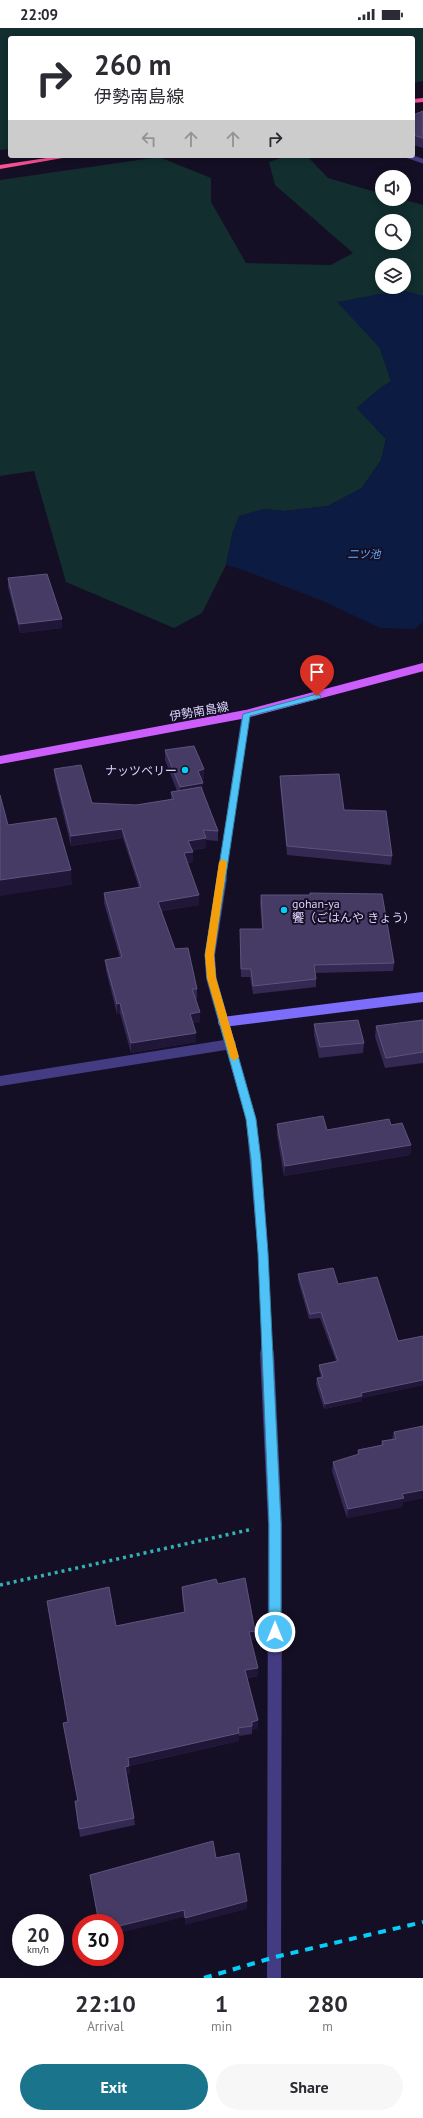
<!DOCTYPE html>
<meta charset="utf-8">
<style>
:root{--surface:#fff;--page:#f7f7f7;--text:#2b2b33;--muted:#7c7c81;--accent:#1a748c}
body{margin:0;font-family:"PT Sans","Noto Sans JP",sans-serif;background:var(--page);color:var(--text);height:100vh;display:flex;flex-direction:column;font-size:15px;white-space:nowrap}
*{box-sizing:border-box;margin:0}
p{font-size:13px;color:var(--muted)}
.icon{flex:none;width:22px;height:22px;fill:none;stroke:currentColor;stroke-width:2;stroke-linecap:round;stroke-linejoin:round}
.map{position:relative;height:1950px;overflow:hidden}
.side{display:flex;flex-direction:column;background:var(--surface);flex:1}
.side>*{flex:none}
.banner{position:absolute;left:8px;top:8px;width:407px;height:122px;border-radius:4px;box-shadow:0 2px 10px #0003;background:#fff;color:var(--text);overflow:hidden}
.fabs{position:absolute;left:375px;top:142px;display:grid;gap:8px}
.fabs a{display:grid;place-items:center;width:36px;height:36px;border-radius:50%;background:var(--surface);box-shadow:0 2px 10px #0003;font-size:20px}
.speed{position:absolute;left:12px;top:1886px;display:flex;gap:8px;font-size:20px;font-weight:700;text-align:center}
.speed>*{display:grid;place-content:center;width:52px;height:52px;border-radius:50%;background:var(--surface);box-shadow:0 2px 10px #0003;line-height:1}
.speed small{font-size:10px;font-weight:400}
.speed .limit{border:6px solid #d22;background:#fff;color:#111}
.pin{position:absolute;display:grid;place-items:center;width:34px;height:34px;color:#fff;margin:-41px -17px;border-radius:50% 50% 50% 0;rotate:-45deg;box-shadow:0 0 4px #0007}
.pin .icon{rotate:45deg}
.me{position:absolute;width:44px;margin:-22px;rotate:0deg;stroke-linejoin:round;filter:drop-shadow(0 0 3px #0008)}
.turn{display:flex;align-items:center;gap:14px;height:84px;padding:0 20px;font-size:18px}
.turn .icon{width:52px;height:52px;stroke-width:2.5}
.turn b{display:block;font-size:28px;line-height:34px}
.lanes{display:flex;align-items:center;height:38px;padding:0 20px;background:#0003;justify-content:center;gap:20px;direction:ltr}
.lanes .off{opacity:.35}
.eta{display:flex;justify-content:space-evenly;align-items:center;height:68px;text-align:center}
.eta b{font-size:24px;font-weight:700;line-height:28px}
.cta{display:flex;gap:8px;margin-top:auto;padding:8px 20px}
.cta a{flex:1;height:46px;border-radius:24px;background:var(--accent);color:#fff;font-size:16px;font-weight:700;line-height:46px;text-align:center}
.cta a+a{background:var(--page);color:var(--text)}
.status{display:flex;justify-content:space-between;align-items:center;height:28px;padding:0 20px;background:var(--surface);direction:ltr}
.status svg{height:11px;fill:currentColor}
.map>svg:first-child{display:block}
.green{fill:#122e2f;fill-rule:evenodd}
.water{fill:#0b1b42}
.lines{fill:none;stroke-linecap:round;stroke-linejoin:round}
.path{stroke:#32b2b4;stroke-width:3.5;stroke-dasharray:3 4;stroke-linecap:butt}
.lane{stroke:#433c83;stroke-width:10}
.street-far3{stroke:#433c83;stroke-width:4.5}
.street-far2{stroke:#433c83;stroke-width:8}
.street-far1{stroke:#433c83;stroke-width:10}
.street{stroke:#433c83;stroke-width:14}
.secondary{stroke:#7c6efb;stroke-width:10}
.primary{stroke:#cc5efb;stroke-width:8}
.highway{fill:#fb5297;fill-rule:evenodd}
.rail{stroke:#06cef8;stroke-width:4;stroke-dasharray:8 7;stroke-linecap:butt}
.wall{fill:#342952}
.shaded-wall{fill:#201738}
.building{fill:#463b64;stroke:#5d537c}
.route{fill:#4fc3f7;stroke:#337fa1}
.slow{fill:#f59e0b}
.poi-dot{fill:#06cef8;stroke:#150f25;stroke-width:1.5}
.labels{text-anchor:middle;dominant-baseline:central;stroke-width:4;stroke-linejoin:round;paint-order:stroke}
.far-water-label{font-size:11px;font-style:italic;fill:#65abfb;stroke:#150f25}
.street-label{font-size:12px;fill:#dcd4fe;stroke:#150f25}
.poi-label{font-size:12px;fill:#dcd4fe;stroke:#150f25;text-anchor:end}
</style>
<div class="status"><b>22:09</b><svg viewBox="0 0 49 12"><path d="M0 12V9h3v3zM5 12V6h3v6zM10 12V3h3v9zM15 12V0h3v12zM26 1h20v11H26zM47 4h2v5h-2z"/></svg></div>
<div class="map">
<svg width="423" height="1950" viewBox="0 0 423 1950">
<rect width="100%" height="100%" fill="#150f25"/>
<path class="green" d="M0,0h423v53l-10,2v-45h-403v111l-10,1z
M286,128h21l21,22 54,16v5h20l21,6v91l-22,-6 -42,33 21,25 11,33 -13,9 -21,18 29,31 -5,21 -19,28 -34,18 -44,5 -21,-2 -30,22 -7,34 -24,48 -28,15 -108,-46 -32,-111 -34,5v-296l159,-23 52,21v24l35,61 85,2 22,-12 -78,-68 -6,-23zM382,193h22v22h-22zM382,237h22v22h-22z"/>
<path class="water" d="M401,262l22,6v326l-8,7 -35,-1 -55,-26 -82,-32 -17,-5 7,-34 6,-15 24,-7 21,2 44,-5 34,-18 19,-28 5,-21 -29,-31 21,-18 13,-9 -11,-33 -43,-46z"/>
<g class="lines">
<path class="path" d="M0,1557l253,-56"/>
<path class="lane" d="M0,1053l231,-37"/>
<path class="street-far3" d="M408,128l15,5"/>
<path class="street-far2" d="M221,851l25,-165"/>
<path class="street-far1" d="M222,850l-12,77 1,23 40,141 12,134 4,101"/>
<path class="street" d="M267,1325l8,171 -1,454"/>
<path class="secondary" d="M223,994l200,-25"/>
<path class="primary" d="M0,732l246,-46 177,-47"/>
<path class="highway" d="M423,70v4l-10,1v-4z
M60,128h14l-74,13v-4z"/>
<path class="rail" d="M204,1950l71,-21 148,-35"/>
</g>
<path class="wall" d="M423,83v37l-10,-3v-30z
M8,550l54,41v9l-42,5 -12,-46z
M165,722l39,19v11h-2l1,3v10l15,38v10l-12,-1v8l-14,2 1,2v10l-6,1 12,32v10l-38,6 14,38 22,40v10h-1l4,13v10l-7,1 3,19 -65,11 -11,-40 -3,1 -11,-44 -1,-10 15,-2 -16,-55v-10l35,-5 -16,-50 -52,8 -16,-67 -1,-10 38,34 44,2 35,-6v-7l6,-1 -12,-31z
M280,748l64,34 48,46 -1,9 -104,-10 -7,-70z
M261,867l133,68 -1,8 -78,2 1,6v8l-63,7 -3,-17h-9l-1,-48h22l-2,-26z
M423,992v43l-38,5 -10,-31 1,-11z
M314,996l50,19 -1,10 -44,5 -5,-23z
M277,1096l50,6 64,-5 20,20 -1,10 -126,21 -7,-41z
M298,1246l40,10 60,57 25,-5v49l-61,13v3l-38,8 -8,-25 1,-6 4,-1 -2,-7v-5l17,-4 -16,-43 -11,1 -11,-39z
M423,1398v72l-20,4 -1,5 -55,11 -15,-47 1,-9 24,-7 1,-5 23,-5 1,-4 10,-2 2,-7z
M218,1556l37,47v8l-4,1 7,36 -11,2 11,42v8l-6,2v4l-13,2v5l-110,25 1,8h-3l8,51 -55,12 -5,-36h2l39,-175 68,-14 -2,-17v-8z"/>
<path class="shaded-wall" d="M62,591v9l-42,5 -1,-9z
M204,741v11l-6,1v-10z
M203,755v11l-23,3v-10z
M122,801l1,9 -52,8v-10z
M206,810v10l-18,2v-9z
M193,824v10l-9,1v-10z
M71,842l1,15 -72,11v-16z
M199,867v10l-41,6v-9z
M120,975v10l-3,1v-10z
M200,984v10l-10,2v-10z
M196,1005v9l-65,11v-10z
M411,1117l-1,10 -126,21 1,-10z
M423,1352v5l-61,13v3l-38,8 1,-5 36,-11z
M423,1462v8l-20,4 -1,5 -55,11 1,-9 54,-15z
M255,1603v8l-6,1v-8z
M258,1640v8l-13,2v-8z
M258,1692v8l-6,2v-8z
M239,1705v8l-111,25v-8z
M129,1738l1,8h-4l-1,-7z
M247,1873v8l-62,16v-7z
M184,1882v7l-69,17v-7z"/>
<path class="building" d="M423,83v27l-10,-3v-20z
M47,546l15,45 -43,5 -11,-46z
M194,718l10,23 -6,2 5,12 -23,4 -15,-37z
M81,737l11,38 44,2 38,-6 -3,-7 30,-5 17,44 -15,-1 3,8 -18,3 5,11 -9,1 15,42 -41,7 17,47 13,-1 9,41h-5l8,23 -10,2 6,19 -65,10 -11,-40 -3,1 -12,-44 17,-3 -18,-64 37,-6 -19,-58 -51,7 -17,-67z
M339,746l5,36 42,1 6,45 -105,-10 -7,-70z
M0,767l8,30 48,-7 15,52 -71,10z
M310,865l72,1 12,69 -80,2 2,14 -63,7 -2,-17h-10l-1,-40h23l-2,-34h49z
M358,992l6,23 -44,4 -6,-23z
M423,992v32l-37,6 -10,-32z
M323,1088l4,14 62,-11 2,6 11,-2 9,22 -126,21 -8,-42z
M333,1240l5,16 39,-7 21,64 25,-5v44l-62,13 1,3 -37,8 -8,-26 6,-1 -4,-12 19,-4 -17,-49 -11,2 -12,-40z
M423,1398v64l-21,4 2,4 -56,11 -15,-47 26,-8 -1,-4 25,-5 -1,-4 14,-2 -2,-7z
M245,1550l10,53 -6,1 9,36 -13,2 13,50 -6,2v4l-14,2 1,5 -111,25 1,8 -4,1 9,51 -55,11 -4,-28h3l-15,-78 5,-1 -21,-121 62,-14 7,39 69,-14 -3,-25 34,-8 2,5z
M213,1813l3,17 23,-5 8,48 -62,17 -1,-8 -69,17v-4h-16l-9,-48z"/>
<path class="route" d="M317,666l4,2 -1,2 -70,18 -36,239 2,23 40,141 5,41 7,93 13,271v108l-2,4 -4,2 -5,-2 -1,-4v-108l-11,-271 -7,-93 -5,-41 -39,-141 -2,-23 38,-241z"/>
<path class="slow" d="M223,831l4,3 -13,93 2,23 23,79 -5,4 -4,-4 -23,-79 -2,-23 14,-93z"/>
<g class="poi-dot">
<circle cx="185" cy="742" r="4"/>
<circle cx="284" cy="882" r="4"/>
</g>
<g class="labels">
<g class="far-water-label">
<text x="364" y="526">二ツ池</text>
</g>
<g class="street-label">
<text transform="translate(199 683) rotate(-10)">伊勢南島線</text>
</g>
<g class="poi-label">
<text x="177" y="742">ナッツベリー</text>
<text x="292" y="875" text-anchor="start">gohan-ya<tspan x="292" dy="14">饗（ごはんや きょう）</tspan></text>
</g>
</g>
</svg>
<div class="fabs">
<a><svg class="icon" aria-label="sound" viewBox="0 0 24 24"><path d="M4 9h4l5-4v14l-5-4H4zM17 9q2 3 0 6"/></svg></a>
<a><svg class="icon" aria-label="search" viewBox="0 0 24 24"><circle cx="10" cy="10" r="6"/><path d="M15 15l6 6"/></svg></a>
<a><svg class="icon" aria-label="layers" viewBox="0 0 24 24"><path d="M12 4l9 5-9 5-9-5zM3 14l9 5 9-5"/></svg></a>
</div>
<div class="speed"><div>20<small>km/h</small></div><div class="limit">30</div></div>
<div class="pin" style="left:317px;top:668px;background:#d93025"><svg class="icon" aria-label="arrive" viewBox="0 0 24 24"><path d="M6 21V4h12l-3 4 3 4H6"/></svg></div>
<svg class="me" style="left:275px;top:1604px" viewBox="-20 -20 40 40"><circle r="17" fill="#4fc3f7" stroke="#fff" stroke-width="3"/><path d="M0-11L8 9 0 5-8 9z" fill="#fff"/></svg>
<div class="banner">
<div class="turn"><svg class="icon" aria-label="right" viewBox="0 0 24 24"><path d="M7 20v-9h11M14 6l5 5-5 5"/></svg><div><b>260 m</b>伊勢南島線</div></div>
<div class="lanes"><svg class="icon off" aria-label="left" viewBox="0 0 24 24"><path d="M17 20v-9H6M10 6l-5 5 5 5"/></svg><svg class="icon off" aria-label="ahead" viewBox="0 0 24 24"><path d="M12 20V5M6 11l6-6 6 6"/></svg><svg class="icon off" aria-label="ahead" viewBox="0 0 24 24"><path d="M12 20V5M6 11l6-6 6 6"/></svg><svg class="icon" aria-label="right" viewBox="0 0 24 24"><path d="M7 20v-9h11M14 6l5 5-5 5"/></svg></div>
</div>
</div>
<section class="side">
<div class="eta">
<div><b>22:10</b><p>Arrival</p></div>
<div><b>1</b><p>min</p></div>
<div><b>280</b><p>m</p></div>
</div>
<div class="cta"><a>Exit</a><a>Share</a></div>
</section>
